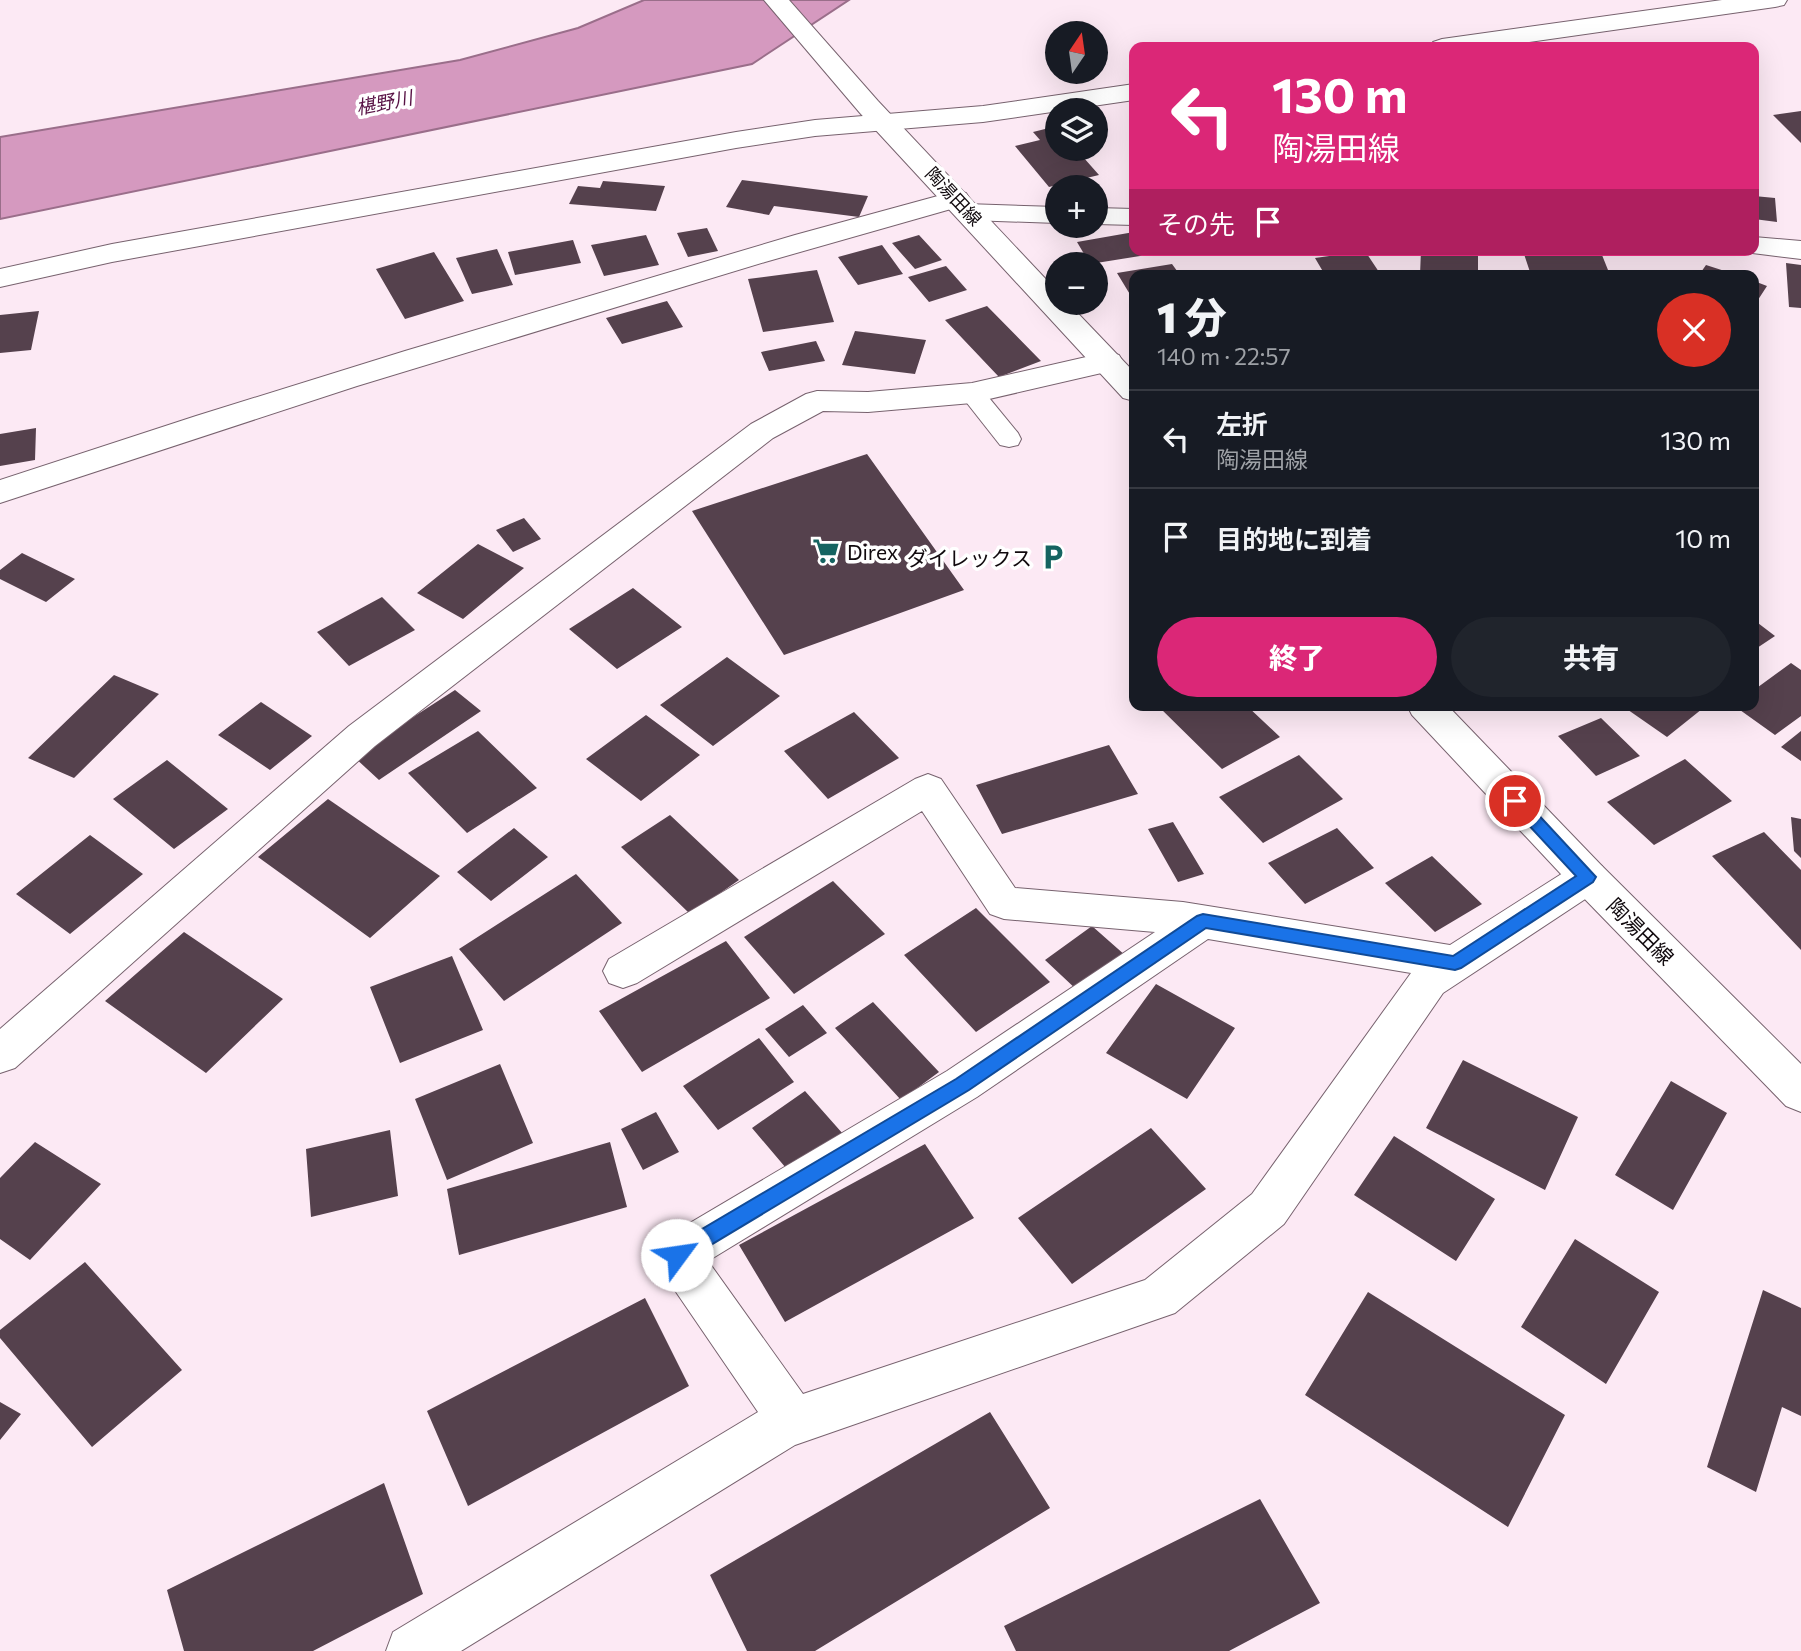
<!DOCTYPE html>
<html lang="ja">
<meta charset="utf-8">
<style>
:root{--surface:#171b24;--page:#20242c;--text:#f1f3f6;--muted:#9ea1a6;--line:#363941;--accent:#db2777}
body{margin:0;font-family:Commissioner,"Noto Sans JP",sans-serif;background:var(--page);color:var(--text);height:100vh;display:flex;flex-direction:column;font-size:26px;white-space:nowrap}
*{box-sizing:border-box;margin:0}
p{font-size:23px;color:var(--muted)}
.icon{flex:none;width:38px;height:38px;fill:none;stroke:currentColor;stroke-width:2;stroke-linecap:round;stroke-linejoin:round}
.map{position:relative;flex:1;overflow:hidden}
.sheet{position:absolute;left:1129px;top:270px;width:630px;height:441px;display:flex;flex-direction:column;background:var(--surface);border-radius:14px;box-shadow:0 7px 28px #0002}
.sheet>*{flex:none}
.banner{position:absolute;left:1129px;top:42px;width:630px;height:214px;border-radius:14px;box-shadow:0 7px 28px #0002;background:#db2777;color:#fff;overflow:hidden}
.needle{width:46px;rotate:13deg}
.fabs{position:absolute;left:1045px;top:21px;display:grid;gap:14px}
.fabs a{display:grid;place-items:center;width:63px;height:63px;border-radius:50%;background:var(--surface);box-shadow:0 7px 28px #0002;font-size:35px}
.pin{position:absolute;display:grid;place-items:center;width:60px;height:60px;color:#fff;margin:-30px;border:4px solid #fff;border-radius:50%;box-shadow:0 2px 7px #0007}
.me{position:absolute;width:77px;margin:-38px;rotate:59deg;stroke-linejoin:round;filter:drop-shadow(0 0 5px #0008)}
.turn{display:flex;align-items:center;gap:24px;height:147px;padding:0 28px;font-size:32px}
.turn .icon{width:91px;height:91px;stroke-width:2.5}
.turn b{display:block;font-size:49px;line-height:60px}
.then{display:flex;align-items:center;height:66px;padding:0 28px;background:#0003;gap:14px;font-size:26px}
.round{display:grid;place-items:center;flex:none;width:74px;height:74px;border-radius:37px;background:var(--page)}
.summary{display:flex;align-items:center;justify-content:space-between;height:119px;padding:0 28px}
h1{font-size:42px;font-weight:800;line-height:52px}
.button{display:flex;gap:14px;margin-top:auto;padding:14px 28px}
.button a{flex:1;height:80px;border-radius:42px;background:var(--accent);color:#fff;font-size:28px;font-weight:800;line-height:80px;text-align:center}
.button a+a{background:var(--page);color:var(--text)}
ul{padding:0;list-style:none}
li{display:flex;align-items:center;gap:21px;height:98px;padding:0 28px;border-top:2px solid var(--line)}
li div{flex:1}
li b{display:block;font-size:26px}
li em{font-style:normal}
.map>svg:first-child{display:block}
.water{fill:#d599bf;stroke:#9a6e8a;stroke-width:2}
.building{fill:#55414d}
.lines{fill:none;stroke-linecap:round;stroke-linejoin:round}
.service-casing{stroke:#77626e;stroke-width:2}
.minor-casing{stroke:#77626e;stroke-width:2}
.secondary-casing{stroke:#77626e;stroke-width:2}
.service{fill:#fff;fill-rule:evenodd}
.minor{fill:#fff;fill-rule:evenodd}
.secondary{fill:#fff;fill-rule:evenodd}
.route{fill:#1a73e8;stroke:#114b97;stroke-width:2}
.labels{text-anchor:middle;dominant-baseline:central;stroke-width:7;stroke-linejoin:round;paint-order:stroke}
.far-street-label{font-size:18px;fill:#10090d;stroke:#fff}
.far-water-label{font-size:19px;font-style:italic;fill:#581245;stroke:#fff}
.poi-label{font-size:21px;fill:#10090d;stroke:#fff;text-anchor:start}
.street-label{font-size:21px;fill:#10090d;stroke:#fff}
</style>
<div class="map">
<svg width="1801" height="1651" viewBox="0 0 1801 1651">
<rect width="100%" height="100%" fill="#fce9f4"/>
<path class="water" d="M644,0h205l-97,64 -752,155v-82l460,-77 118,-32z"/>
<path class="building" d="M1801,111v32l-28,-28z
M1057,126v23h19l23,26 -50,12 -34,-41 25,-6 -7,-8z
M742,180l126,16 -9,21 -85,-11 -5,9 -43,-8z
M603,181l62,5 -9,25 -87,-7 9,-18 22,2z
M1754,196l21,2 2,24 -23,-3z
M707,228l11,23 -30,6 -11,-24z
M1134,232v18l31,2 -75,12 -13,-22z
M646,235l13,30 -55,11 -13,-31z
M919,235l23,25 -27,9 -23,-26z
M573,240l8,23 -66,12 -7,-23z
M882,245l21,29 -45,11 -20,-28z
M497,249l16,36 -41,9 -16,-36z
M1421,250l57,6v19h-58z
M1365,251l16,24h-56l-10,-17z
M434,252l30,49 -59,18 -29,-50z
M1524,254l78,1 8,20h-79z
M1786,263l15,2v43l-12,-1z
M1172,264l8,11h-46v26l-17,-28z
M1706,265l28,9v1h-35z
M946,266l21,24 -38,12 -21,-25z
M817,270l17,52 -71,10 -15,-53z
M1754,281l13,5 -13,20z
M667,301l16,26 -61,17 -16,-26z
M987,306l54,55 -42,16 -54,-57z
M39,311l-8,39 -31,3v-38z
M855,331l71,9 -11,34 -73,-9z
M816,341l9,20 -56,10 -8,-19z
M36,428l-1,32 -35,6v-32z
M867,454l97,136 -180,65 -92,-144z
M524,518l17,21 -28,13 -17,-22z
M478,544l46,24 -61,51 -46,-26z
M22,553l53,26 -29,23 -46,-23v-9z
M633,588l49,39 -65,42 -48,-40z
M382,597l33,33 -66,36 -32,-34z
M1754,620l21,16 -21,14z
M727,657l53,39 -67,50 -53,-41z
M1791,663l10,7v46l-26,19 -42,-30h21v-15z
M114,675l45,19 -85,84 -46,-20z
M455,690l26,21 -102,69 -26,-24z
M261,702l51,34 -42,34 -52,-35z
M1157,705h89l34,32 -58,32z
M1621,705h86l-40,32z
M854,712l45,46 -71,41 -44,-48z
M646,715l54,40 -59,46 -55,-42z
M1601,718l39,38 -44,20 -38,-40z
M478,731l59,57 -70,45 -59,-60z
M1801,731v30l-20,-14z
M1109,745l29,49 -136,40 -26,-49z
M1299,755l44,44 -80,44 -44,-46z
M1685,759l47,42 -78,44 -47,-43z
M167,760l61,49 -54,40 -61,-50z
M328,799l112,77 -70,62 -112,-81z
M670,815l69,65 -49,34 -69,-67z
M1791,817l10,2v39l-7,-7z
M1173,822l31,52 -26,8 -30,-53z
M514,828l34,29 -57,44 -34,-29z
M1337,828l37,40 -69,36 -37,-41z
M1764,832l37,38v80l-89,-94z
M90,835l53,39 -73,60 -54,-40z
M1432,856l50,48 -47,28 -50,-49z
M576,874l46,49 -118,78 -45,-52z
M833,881l52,53 -91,60 -50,-57z
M976,908l74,74 -74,50 -72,-77z
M1092,926l34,30 -48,35 -33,-31z
M184,932l99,67 -77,74 -101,-72z
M726,941l44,57 -128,74 -43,-61z
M452,956l31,74 -83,33 -30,-76z
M1156,984l79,44 -48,71 -81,-46z
M873,1002l66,70 -38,28 -66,-72z
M803,1005l24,28 -38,24 -24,-28z
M759,1038l35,44 -76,48 -35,-44z
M1463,1060l115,57 -33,73 -119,-62z
M500,1064l33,79 -86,37 -32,-81z
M1671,1081l56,32 -54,97 -58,-35z
M805,1091l46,52 -54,38 -45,-53z
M656,1112l23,40 -36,18 -22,-41z
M1151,1128l55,61 -134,95 -54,-66z
M390,1130l8,66 -87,21 -5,-68z
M1394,1136l101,63 -39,62 -102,-66z
M35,1142l66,42 -71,76 -30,-21v-61z
M610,1142l17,65 -168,48 -12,-66z
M925,1144l49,74 -189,104 -46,-77z
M1575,1239l84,53 -53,92 -85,-57z
M85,1262l97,108 -90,77 -92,-109v-8z
M1763,1290l38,18v108l-19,-9 -26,85 -49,-25z
M1368,1292l197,123 -57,112 -203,-132z
M645,1298l44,88 -221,120 -41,-95z
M0,1402l21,12 -21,26z
M990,1412l60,96 -235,143h-68l-37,-76z
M384,1483l39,111 -110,57h-129l-17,-61z
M1260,1499l60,104 -91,48h-213l-12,-25z"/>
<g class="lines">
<g class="service-casing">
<path id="service" d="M972,385l9,3 37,45 3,6 -3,6 -9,2 -9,-2 -37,-47 -3,-5 3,-5z"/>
</g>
<g class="minor-casing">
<path id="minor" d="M1722,0h65l-3,5 -9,2 -281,40h-65l4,-5 9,-3z
M1134,84v16l-151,22 -168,14 -79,12 -624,114 -112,25v-18l112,-25 624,-112 79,-12 168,-14z
M956,191l10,2 4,6 -4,5 91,3v16l-88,-3 -10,-2 -4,-6 3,-5 -193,55 -408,124 -357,117v-23l196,-64 209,-65 390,-116z
M1096,208l38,1v16l-38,-1z
M1754,237l47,4v18l-57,-7 -1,-2h11z
M1108,352l11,3 4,7 -4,7 -147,34 -104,9 -45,-1 -50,27 -398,308 -360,322 -15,5v-44l349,-303 402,-302 55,-30 11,-3 51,1 104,-9z
M928,774l13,5 74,109 168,14 267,43 124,-79 14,-5 14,5 6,11 -6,11 -159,105 -159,231 -109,89 -380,132 -334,206h-75l7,-19 365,-220 -97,-142 -7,-15 7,-15 286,-169 208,-139 -151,-13 -14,-5 -68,-103 -285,172 -14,5 -14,-5 -6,-12 6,-12 306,-180zM1208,939l203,34 -159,221 -107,86 -342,114 -95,-133 269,-164z"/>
</g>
<g class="secondary-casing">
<path id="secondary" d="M764,0h25l89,101 179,190v12h11l66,69v29l-11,-3 -263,-285z
M1407,705h40l155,161 199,198v48l-15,-6 -212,-218 -162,-173z"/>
</g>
<use href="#service" class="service"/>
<use href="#minor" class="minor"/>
<use href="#secondary" class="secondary"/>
</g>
<path class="route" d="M1515,795l6,1 75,81 -3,5 -132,86 -6,2 -249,-42 -237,162 -285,171 -7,3 -7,-3 -3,-6 3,-7 286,-169 241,-163 6,-2 250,42 123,-80 -66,-71 -3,-4z"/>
<defs>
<g id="supermarket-bare" transform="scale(2.1)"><path d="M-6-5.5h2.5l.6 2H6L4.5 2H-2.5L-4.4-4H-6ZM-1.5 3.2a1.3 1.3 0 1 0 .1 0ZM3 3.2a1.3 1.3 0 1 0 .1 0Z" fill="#156461" stroke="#fff" stroke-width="2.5" paint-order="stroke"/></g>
<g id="parking-bare" transform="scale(2.1)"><path d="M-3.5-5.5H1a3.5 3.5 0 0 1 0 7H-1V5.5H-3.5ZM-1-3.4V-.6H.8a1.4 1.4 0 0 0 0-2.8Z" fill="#156461" stroke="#fff" stroke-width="2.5" paint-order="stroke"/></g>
</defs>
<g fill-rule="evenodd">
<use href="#supermarket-bare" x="826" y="551"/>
<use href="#parking-bare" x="1053" y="557"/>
</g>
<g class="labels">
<g class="far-street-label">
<text transform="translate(954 196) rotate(47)">陶湯田線</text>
</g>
<g class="far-water-label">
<text transform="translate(384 102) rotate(-11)">椹野川</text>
</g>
<g class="poi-label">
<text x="847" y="551">Direx</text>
<text x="1032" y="557" text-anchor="end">ダイレックス</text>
</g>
<g class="street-label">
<text transform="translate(1641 931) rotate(45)">陶湯田線</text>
</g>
</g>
</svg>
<div class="fabs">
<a><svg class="needle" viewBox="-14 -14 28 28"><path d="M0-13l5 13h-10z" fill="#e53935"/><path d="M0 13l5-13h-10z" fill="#9ea1a6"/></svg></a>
<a><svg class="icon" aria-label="layers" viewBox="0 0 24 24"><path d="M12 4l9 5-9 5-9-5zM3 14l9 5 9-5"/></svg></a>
<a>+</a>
<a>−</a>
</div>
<div class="pin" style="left:1515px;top:801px;background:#d93025"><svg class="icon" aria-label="arrive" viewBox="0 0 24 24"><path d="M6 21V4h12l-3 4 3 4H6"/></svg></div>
<svg class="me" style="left:677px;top:1255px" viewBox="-20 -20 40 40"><circle r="19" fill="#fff"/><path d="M0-13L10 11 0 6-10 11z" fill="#1a73e8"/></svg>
<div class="banner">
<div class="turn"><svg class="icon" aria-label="left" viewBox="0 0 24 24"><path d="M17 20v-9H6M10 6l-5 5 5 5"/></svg><div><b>130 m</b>陶湯田線</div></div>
<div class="then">その先<svg class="icon" aria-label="arrive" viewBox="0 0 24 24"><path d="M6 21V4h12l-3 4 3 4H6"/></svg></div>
</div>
<section class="sheet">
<div class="summary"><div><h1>1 分</h1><p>140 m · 22:57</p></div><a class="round" style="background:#d93025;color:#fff"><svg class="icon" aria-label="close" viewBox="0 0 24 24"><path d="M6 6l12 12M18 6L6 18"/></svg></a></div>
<ul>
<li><svg class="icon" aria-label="left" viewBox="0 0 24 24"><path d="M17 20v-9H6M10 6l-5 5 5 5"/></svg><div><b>左折</b><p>陶湯田線</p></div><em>130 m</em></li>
<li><svg class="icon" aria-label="arrive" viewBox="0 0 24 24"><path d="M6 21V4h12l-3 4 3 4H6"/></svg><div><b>目的地に到着</b></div><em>10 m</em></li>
</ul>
<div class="button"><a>終了</a><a>共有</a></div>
</section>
</div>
